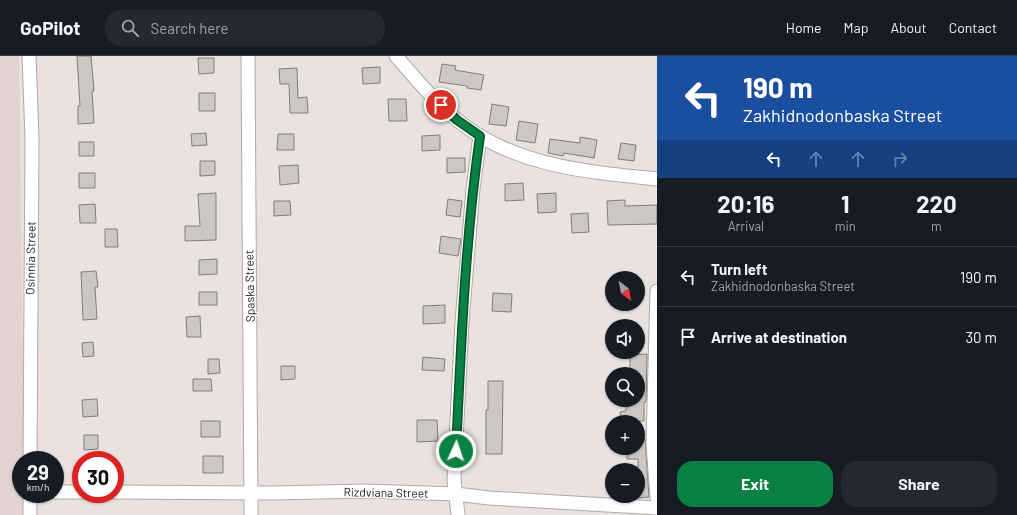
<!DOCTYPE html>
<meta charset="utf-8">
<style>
:root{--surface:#171b24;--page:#242831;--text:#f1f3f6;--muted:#9ea1a6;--line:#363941;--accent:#0b8043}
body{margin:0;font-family:Barlow,sans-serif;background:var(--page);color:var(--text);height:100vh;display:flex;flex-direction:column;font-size:15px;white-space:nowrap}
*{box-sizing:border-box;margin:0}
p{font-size:13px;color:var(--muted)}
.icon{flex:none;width:22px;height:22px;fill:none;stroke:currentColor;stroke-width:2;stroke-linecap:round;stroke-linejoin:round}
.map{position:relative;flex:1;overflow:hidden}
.sheet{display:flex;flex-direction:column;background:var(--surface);width:360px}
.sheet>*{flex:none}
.top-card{background:#1a4fa0;color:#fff;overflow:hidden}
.needle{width:26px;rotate:148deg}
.controls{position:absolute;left:605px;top:215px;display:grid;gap:8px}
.controls a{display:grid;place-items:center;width:40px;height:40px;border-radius:50%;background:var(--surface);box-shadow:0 1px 3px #0004;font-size:20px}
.speed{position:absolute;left:12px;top:395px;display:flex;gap:8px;font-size:20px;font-weight:700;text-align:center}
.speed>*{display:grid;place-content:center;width:52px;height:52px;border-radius:50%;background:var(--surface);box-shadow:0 1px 3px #0004;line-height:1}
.speed small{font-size:10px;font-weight:400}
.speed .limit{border:6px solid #d22;background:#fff;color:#111}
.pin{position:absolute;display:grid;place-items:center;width:34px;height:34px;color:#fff;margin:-17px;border:2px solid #fff;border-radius:50%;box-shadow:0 1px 4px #0007}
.me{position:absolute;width:44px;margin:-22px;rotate:3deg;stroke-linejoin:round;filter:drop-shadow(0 0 3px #0008)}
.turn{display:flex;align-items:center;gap:14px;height:84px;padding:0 20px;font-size:18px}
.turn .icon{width:52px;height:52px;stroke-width:2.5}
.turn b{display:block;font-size:28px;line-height:34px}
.lanes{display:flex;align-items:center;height:38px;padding:0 20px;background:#0003;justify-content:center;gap:20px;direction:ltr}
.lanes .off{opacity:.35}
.eta{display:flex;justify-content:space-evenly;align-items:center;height:68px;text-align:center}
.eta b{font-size:24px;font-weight:700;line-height:28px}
.button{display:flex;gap:8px;margin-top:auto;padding:8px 20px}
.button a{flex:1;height:46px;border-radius:16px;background:var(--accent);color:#fff;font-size:16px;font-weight:700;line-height:46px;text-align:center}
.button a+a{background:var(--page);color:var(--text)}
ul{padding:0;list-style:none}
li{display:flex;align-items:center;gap:12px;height:60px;padding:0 20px;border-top:1px solid var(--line)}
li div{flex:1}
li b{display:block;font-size:15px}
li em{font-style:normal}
header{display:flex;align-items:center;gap:24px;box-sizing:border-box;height:56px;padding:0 20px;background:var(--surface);border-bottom:1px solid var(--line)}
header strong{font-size:19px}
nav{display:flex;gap:22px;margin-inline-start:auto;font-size:14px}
.search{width:280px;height:36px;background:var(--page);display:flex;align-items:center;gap:10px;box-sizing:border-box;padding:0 14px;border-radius:16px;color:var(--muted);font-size:15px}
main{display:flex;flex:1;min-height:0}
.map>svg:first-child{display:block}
.built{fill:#e2d2d1}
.building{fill:#ccc6c5;stroke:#827c7b}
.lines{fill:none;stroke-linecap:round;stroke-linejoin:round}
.minor-casing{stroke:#afa9a8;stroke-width:15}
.minor{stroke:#fff;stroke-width:13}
.route-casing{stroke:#07532c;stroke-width:10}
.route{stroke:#0b8043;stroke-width:7}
.labels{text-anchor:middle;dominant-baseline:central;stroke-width:3;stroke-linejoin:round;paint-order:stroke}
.street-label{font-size:12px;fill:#272424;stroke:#fff}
</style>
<header>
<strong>GoPilot</strong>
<div class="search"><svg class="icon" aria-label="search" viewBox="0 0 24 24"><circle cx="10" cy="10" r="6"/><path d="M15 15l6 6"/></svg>Search here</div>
<nav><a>Home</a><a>Map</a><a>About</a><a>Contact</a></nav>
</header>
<main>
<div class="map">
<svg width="657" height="459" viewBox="0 0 657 459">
<rect width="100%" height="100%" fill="#e9e2e1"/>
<path class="built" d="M0,0h19l5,404h-3v34h3v21h-24z"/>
<path class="building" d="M77,0h14l3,35h-2l2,32 -16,1v-18h2z
M198,2h16v15l-15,1z
M442,8l14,2 -1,4 29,5 -3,15 -14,-2v-2l-28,-4z
M380,11v16l-17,1 -1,-16z
M297,12l1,30 9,-1 1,16h-18l-1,-29h-9l-1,-15z
M199,37h16v18h-16z
M388,43h18l1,22h-18z
M492,48l17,3 -3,19 -17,-2z
M519,65l19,3 -3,19 -19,-3z
M206,77l1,12 -15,1 -1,-12z
M278,78h16v16h-17z
M440,79v15l-18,1v-15z
M580,81l17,3 -3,18 -30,-5 -1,3 -15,-3 2,-14 30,4z
M79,86h15v14h-15z
M621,87l15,2 -2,16 -16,-2z
M447,102h18v14l-18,1z
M200,105h15v14l-15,1z
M298,109l1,18 -19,2 -1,-19z
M79,117h16v15h-16z
M523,127l1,17 -19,1v-17z
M216,137v47l-31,1v-15h15l-2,-32z
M556,137v19l-18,1 -1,-19z
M448,143l14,2 -2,16 -14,-2z
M625,144v6l32,-1v19l-49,1 -1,-24z
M274,145h16l1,14 -17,1z
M95,148l1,19h-16l-1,-18z
M588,157l1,19 -17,1 -1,-19z
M105,173h12l1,18h-13z
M441,180l20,3 -3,17 -19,-3z
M217,203v15l-18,1v-15z
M96,215l2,16h-3l2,32 -14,1 -2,-48z
M199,236h18v13h-18z
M493,237l19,1 -1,18 -19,-1z
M445,249v18l-22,1v-18z
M200,260l1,21h-14l-1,-20z
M93,286l1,14 -11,1 -1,-14z
M647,298l-1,48h-2v19l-23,1 -1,-10 6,-1v-11h12v-26h-8v-19z
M423,301l22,2 -1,12 -22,-1z
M208,303h11l1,14 -12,1z
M281,310h14v13l-14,1z
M193,323h18l1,12h-19z
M488,325h15l-1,73h-16v-44h2z
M97,343l1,17 -15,1 -1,-17z
M417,364h20l1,21 -21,1z
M201,365h19v16h-19z
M84,379h14v14l-14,1z
M638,383h7l4,58 -11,1v-39h-11v-11h11z
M203,400h20v17h-20z"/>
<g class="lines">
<g class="minor-casing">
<path id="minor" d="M29,0l3,82 -2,322
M248,0l3,459
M396,0c19,22 38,45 61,64 56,46 130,52 200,59
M657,235l-4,153 4,54
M55,436h26
M115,436l160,1 89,-2 92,3 33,4 168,10
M30,438v21
M458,459l-4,-35 8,-158 11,-133 7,-53"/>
</g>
<use href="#minor" class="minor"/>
</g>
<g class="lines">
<g class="route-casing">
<path id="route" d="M441,49l16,15 23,16c-15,105 -19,210 -24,315"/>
</g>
<use href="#route" class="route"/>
</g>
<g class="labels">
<g class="street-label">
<text transform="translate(30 202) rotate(-89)">Osinnia Street</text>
<text transform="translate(249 230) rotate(-91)">Spaska Street</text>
<text transform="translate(386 436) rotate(1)">Rizdviana Street</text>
</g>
</g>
</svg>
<div class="controls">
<a><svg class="needle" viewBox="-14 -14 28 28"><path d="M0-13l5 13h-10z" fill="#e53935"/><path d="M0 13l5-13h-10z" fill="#9ea1a6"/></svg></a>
<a><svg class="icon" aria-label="sound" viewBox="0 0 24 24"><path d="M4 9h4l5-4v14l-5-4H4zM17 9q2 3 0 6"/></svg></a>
<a><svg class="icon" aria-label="search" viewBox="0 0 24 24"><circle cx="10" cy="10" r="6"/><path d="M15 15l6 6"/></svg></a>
<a>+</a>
<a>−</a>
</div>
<div class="speed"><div>29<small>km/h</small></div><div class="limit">30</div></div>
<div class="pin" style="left:441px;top:49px;background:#d93025"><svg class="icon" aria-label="arrive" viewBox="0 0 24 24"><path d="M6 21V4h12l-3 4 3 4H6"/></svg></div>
<svg class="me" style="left:456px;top:395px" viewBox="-20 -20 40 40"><circle r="17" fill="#0b8043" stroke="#fff" stroke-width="3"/><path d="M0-11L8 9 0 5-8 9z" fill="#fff"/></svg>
</div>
<section class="sheet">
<div class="top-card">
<div class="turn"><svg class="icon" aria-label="left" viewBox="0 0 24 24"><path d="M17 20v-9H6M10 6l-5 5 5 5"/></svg><div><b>190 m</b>Zakhidnodonbaska Street</div></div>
<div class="lanes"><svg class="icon" aria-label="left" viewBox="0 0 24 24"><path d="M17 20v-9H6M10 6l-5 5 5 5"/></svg><svg class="icon off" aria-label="ahead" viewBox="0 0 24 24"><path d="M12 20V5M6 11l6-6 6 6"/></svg><svg class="icon off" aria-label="ahead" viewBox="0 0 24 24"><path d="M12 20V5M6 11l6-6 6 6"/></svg><svg class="icon off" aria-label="right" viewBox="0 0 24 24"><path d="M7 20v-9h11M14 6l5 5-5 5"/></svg></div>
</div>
<div class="eta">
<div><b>20:16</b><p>Arrival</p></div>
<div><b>1</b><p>min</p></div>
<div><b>220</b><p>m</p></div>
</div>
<ul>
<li><svg class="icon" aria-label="left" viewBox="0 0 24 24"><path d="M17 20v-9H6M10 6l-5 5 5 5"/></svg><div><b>Turn left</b><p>Zakhidnodonbaska Street</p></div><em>190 m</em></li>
<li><svg class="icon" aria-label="arrive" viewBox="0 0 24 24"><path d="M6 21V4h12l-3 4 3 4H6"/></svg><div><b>Arrive at destination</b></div><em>30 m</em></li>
</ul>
<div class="button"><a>Exit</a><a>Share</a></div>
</section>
</main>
